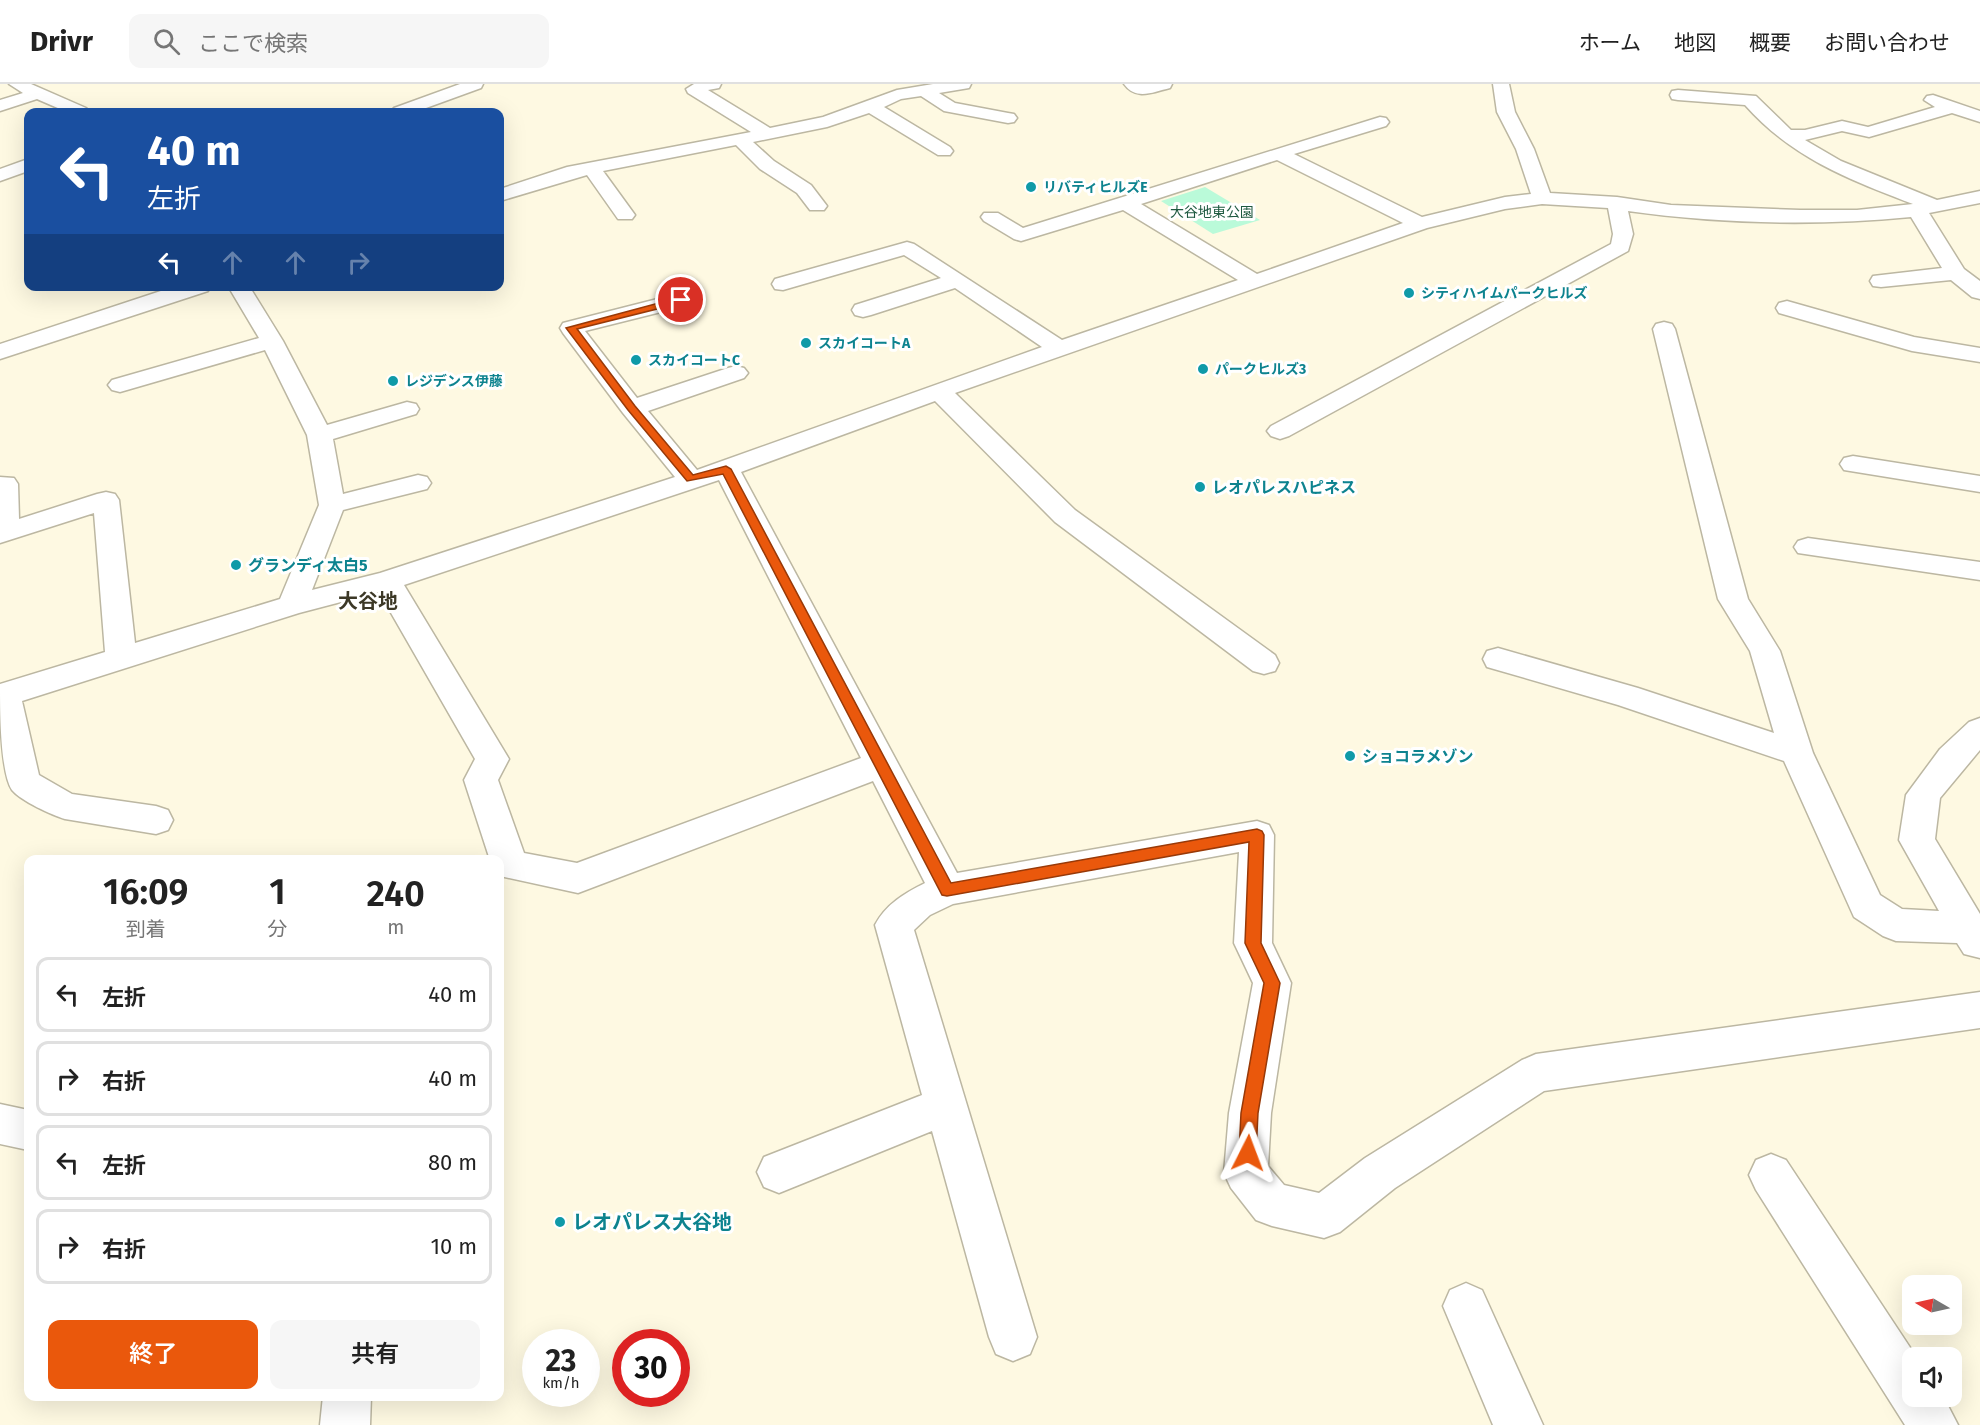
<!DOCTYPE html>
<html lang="ja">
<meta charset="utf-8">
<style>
:root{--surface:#fff;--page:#f6f6f6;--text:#222;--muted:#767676;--line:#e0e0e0;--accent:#ea580c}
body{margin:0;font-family:"Fira Sans","Noto Sans JP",sans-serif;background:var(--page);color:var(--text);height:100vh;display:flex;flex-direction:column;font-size:22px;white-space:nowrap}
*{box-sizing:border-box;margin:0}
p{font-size:20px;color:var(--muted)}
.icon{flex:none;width:33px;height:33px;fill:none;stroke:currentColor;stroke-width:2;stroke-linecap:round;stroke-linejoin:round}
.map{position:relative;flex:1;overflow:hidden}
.panel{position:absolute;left:24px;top:771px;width:480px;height:546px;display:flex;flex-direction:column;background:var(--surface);border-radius:12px;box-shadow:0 6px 24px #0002}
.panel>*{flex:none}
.banner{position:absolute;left:24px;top:24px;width:480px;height:183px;border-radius:12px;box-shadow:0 6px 24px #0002;background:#1a4fa0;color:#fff;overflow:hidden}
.needle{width:39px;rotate:279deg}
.controls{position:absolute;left:1902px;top:1191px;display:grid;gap:12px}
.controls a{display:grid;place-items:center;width:60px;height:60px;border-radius:12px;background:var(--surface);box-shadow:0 6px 24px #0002;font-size:30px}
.speed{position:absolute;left:522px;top:1245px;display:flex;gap:12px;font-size:30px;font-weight:700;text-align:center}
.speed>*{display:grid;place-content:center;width:78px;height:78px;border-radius:50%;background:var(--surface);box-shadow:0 6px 24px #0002;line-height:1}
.speed small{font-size:15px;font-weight:400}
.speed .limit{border:9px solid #d22;background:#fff;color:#111}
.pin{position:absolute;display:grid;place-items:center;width:51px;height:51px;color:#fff;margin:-26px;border:3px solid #fff;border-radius:50%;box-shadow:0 2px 6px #0007}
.me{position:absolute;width:66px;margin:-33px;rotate:3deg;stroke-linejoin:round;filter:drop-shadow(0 0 4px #0008)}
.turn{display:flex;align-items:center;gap:21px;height:126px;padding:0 24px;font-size:27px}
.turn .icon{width:78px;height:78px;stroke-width:2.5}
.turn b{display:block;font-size:42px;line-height:51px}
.lanes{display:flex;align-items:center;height:57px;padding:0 24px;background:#0003;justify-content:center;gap:30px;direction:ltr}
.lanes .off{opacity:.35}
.eta{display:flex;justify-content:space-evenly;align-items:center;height:102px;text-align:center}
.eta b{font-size:36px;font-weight:600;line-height:42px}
.primary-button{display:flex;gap:12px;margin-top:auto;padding:12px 24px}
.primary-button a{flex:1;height:69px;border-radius:12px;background:var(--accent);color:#fff;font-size:24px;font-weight:600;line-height:69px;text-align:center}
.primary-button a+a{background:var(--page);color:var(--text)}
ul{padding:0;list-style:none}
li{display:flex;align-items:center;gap:18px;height:75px;margin:0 12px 9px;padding:0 12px;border:3px solid var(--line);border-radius:12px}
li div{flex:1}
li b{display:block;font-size:22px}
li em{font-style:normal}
header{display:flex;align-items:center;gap:36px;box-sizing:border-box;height:84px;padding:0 30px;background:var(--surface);border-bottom:2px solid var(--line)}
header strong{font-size:28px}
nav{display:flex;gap:33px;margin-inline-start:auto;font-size:21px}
.search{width:420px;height:54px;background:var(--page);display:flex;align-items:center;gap:15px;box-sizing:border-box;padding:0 21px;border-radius:12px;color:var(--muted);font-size:22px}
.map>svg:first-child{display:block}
.green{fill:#bafad9}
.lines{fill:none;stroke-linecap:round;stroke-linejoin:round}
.minor-casing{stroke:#bcb7a2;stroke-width:3}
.minor{fill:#fff;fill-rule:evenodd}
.route{fill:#ea580c;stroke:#983908;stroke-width:1.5}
.culture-dot{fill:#0f9aa8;stroke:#fff;stroke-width:2}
.labels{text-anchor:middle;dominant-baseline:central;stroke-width:6;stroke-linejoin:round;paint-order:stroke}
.far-culture-label{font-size:14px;font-weight:bold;fill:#0d838f;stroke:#fff;text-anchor:start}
.far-park-label{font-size:14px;fill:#1e5940;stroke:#fff}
.culture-label{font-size:16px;font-weight:bold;fill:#0d838f;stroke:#fff;text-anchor:start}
.quarter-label{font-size:20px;font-weight:bold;fill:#3c3826;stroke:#fff}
.near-culture-label{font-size:20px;font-weight:bold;fill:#0d838f;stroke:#fff;text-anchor:start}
</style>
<header>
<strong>Drivr</strong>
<div class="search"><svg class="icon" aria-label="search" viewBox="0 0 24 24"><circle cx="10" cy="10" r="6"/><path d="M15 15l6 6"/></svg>ここで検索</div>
<nav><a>ホーム</a><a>地図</a><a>概要</a><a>お問い合わせ</a></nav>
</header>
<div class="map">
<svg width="1980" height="1341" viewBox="0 0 1980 1341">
<rect width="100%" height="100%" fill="#fef9e2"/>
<path class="green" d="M1205,103l55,33 -47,14 -52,-33z"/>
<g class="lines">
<g class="minor-casing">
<path id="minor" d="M9,0h22l55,24 3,4h-22l-30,-13 -37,12v-11l23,-7z
M460,0h23l-2,4 -66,24h-24l3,-4z
M694,0h27l-2,4 -11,2 62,38 53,-11 74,-27 36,-6h38l-2,4 -30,5 16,10 53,10 6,1 3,4 -3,4 -6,1 -64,-12 -23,-15 -20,3 -17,8 66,40 3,4 -3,4h-12l-69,-42 -42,14 -74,15 21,19 37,24 16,21 -3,4h-14l-13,-17 -37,-24 -24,-24 -133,26 32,44 -3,4h-14l-31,-44 -87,26v-12l67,-22 184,-35 -63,-39 -2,-4z
M1124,0h48l-2,4c-17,4 -34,13 -46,-4z
M1493,0h16l6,28 19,37 16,44 67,4 54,8 129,5h57l56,-6c-65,-25 -121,-46 -168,-99l-67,-5 -6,-1 -2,-4 2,-4 6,-1 78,6 35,34h14l37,-9 26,6 67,-20 -11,-7 3,-4 6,-1 47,16v11l-28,-9 -83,24 -27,-6 -37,9 36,21 96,39 43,-9v12l-51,10 35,56 16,12v18l-8,-2 -21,-17 -70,7 -8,-1 -3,-5 3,-5 69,-8 -31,-51c-93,9 -190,7 -283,-6l5,23 -5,17 -339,185 -9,3 -9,-3 -4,-5 4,-5 340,-182 2,-10 -5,-26 -66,-4 -37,5 -78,19 -472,165 120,117 200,145 4,8 -4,8 -11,3 -11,-3 -198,-149 -120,-121 -194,71 216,401 300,-52 12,4 5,10 -2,108 19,40 -20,130 -3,53 16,19 35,8 46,-35 157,-98 14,-6 444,-62v36l-436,63 -149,97 -55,44 -16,6 -52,-12 -16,-6 -25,-32 -7,-15 5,-60 24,-130 -19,-40 5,-91 -286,52 -23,11 -16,15 123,407 -7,17 -17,7 -17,-7 -7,-17 -57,-206 -153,62 -15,-6 -7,-15 7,-15 158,-62 -47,-170c11,-21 30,-32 50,-42l-52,-102 -295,112 -78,-17v-16h-10l-26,-80 11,-21 -96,-167 -80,21 -277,88 17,74 33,19 84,12 12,4 5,10 -5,10 -12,4 -91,-15c-13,-4 -44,-18 -53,-29 -12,-18 -12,-82 -12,-106l105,-32 -11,-139 -94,30v-66l14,1 4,6 1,35 78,-25 9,-2 9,2 4,6 16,143 145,-44 39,-94 -12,-70 -42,-85 -145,42 -8,-2 -4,-5 4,-5 147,-42 -31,-52h21l34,55 44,84 80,-23 9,2 3,5 -3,5 -83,25 10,55 75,-19 9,2 4,6 -4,6 -84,21 -31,80 68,-17 295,-96 -52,-64 -60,-80 -3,-5 3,-5 118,-30 8,2 3,5 -3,5 -104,26 52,67 91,-30 8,-2 8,2 4,5 -4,5 -96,33 49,59 345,-123 -87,-59 -84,27 -8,2 -8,-2 -3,-5 3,-5 86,-27 -37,-23 -121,35 -8,-1 -3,-5 3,-5 132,-37 7,2 148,96 176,-60 -115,-70 -102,31 -7,-2 -30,-18 -3,-4 3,-4h14l25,15 357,-111 6,1 3,4 -3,4 -92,28 128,63 83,-20 26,-3 -15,-45 -19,-37zM1277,76l126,63 -146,51 -116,-70zM719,396l142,278 -284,105 -53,-10 -26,-73 11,-21 -105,-174z
M28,75v12l-28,10v-12z
M176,202h34l-2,5 -208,68v-15z
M1787,217l127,36 66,11v14l-68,-11 -133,-38 -3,-5 3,-5z
M1664,238l8,2 3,5 73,270 32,52 33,102 67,142 22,14 37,2 -40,-71 7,-45 34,-46 29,-27 11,-4v32l-40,48 -5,41 45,75v44l-16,-4 -7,-11 -61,-2 -13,-5 -29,-19 -70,-156 -166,-56 -131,-38 -4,-8 4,-8 11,-3 140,40 136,45 -24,-82 -32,-52 -65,-270 3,-5z
M1853,372l127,20v16l-136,-22 -4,-6 4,-6z
M1808,454l172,24v18l-182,-27 -4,-6 4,-6z
M0,1020l28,6v40l-28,-6z
M1771,1070l15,6 131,198h-5v38h31l15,29h-53l-149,-235 -7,-15 7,-15z
M1466,1199l16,7 61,135h-50l-50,-119 7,-16z
M323,1312h48l-1,29h-50z"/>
</g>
<use href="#minor" class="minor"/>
</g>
<path class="route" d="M681,213l5,3 -1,2 -108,27 58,77 58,69 33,-9 5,3 220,414 306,-54 5,2 2,4 -3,108 19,40 -22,130 -2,40 -2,6 -6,2 -7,-2 -2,-6 2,-40 23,-130 -19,-40 4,-101 -302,54 -5,-1 -219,-421 -36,7 -59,-71 -62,-82z"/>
<g class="culture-dot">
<circle cx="1031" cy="103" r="6"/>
<circle cx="1409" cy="209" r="6"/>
<circle cx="806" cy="259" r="6"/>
<circle cx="636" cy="276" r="6"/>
<circle cx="1203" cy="285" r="6"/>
<circle cx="393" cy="297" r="6"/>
<circle cx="1200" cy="403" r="6"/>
<circle cx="236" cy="481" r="6"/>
<circle cx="1350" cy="672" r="6"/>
<circle cx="560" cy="1138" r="6"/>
</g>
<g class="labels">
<g class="far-culture-label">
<text x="1043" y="103">リバティヒルズE</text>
<text x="1421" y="209">シティハイムパークヒルズ</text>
<text x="818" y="259">スカイコートA</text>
<text x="648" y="276">スカイコートC</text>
<text x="1215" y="285">パークヒルズ3</text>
<text x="405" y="297">レジデンス伊藤</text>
</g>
<g class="far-park-label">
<text x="1212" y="128">大谷地東公園</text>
</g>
<g class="culture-label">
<text x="1212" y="403">レオパレスハピネス</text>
<text x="248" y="481">グランディ太白5</text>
<text x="1362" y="672">ショコラメゾン</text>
</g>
<g class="quarter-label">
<text x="368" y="517">大谷地</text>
</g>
<g class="near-culture-label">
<text x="572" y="1138">レオパレス大谷地</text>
</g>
</g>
</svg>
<div class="controls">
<a><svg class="needle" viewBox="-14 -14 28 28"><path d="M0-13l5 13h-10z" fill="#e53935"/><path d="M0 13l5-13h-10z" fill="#767676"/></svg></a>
<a><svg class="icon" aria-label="sound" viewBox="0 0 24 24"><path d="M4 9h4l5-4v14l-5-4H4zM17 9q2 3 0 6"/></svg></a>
</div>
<div class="speed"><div>23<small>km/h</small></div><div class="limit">30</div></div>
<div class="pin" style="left:681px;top:216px;background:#d93025"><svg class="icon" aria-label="arrive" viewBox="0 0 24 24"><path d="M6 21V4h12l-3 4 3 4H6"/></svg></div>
<svg class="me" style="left:1248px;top:1069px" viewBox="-20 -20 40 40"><path d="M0-17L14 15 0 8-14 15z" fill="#ea580c" stroke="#fff" stroke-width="4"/></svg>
<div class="banner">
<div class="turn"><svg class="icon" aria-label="left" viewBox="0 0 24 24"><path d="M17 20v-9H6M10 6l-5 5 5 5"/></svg><div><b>40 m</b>左折</div></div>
<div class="lanes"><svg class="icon" aria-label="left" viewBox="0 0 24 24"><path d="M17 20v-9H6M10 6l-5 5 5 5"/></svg><svg class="icon off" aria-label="ahead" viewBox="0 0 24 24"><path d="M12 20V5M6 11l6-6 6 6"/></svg><svg class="icon off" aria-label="ahead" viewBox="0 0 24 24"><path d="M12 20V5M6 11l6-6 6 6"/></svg><svg class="icon off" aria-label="right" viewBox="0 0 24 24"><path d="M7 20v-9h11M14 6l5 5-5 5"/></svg></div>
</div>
<section class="panel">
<div class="eta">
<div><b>16:09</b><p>到着</p></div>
<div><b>1</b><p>分</p></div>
<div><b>240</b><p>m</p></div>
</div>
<ul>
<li><svg class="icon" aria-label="left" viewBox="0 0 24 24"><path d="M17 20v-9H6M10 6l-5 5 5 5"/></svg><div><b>左折</b></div><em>40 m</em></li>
<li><svg class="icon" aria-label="right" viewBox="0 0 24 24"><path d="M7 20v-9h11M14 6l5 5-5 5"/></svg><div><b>右折</b></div><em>40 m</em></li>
<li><svg class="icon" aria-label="left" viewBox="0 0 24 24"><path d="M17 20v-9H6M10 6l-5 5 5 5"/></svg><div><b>左折</b></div><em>80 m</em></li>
<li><svg class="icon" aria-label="right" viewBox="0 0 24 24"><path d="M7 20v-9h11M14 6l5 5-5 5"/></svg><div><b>右折</b></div><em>10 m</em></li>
</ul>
<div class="primary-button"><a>終了</a><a>共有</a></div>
</section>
</div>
